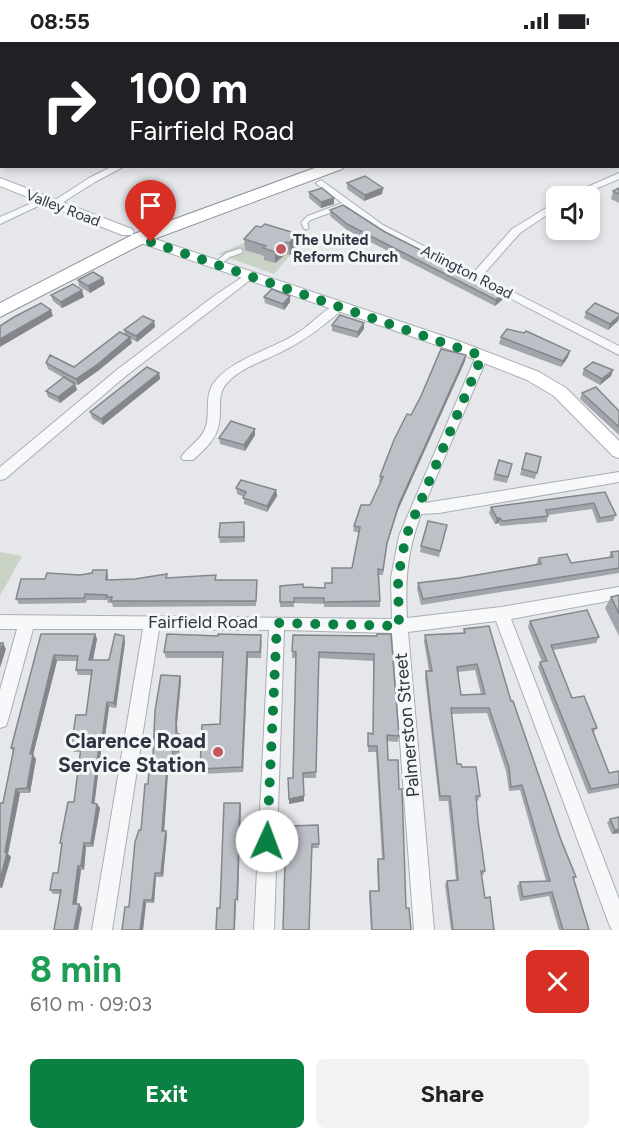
<!DOCTYPE html>
<meta charset="utf-8">
<style>
:root{--surface:#fff;--page:#f2f2f2;--text:#202124;--muted:#757577;--accent:#0b8043}
body{margin:0;font-family:Figtree,sans-serif;background:var(--page);color:var(--text);height:100vh;display:flex;flex-direction:column;font-size:22px;white-space:nowrap}
*{box-sizing:border-box;margin:0}
p{font-size:20px;color:var(--muted)}
.icon{flex:none;width:33px;height:33px;fill:none;stroke:currentColor;stroke-width:2;stroke-linecap:round;stroke-linejoin:round}
.map{position:relative;height:888px;overflow:hidden}
.sheet{display:flex;flex-direction:column;background:var(--surface);flex:1}
.sheet>*{flex:none}
.top-card{position:absolute;left:0px;top:0px;width:620px;height:126px;box-shadow:0 3px 9px #0003;background:#202124;color:#fff;overflow:hidden}
.buttons{position:absolute;left:546px;top:144px;display:grid;gap:12px}
.buttons a{display:grid;place-items:center;width:54px;height:54px;border-radius:9px;background:var(--surface);box-shadow:0 3px 9px #0003;font-size:30px}
.pin{position:absolute;display:grid;place-items:center;width:51px;height:51px;color:#fff;margin:-62px -26px;border-radius:50% 50% 50% 0;rotate:-45deg;box-shadow:0 0 6px #0007}
.pin .icon{rotate:45deg}
.me{position:absolute;width:66px;margin:-33px;rotate:2deg;stroke-linejoin:round;filter:drop-shadow(0 0 4px #0008)}
.turn{display:flex;align-items:center;gap:21px;height:126px;padding:0 30px;font-size:27px}
.turn .icon{width:78px;height:78px;stroke-width:2.5}
.turn b{display:block;font-size:42px;line-height:51px}
.round{display:grid;place-items:center;flex:none;width:63px;height:63px;border-radius:9px;background:var(--page)}
.summary{display:flex;align-items:center;justify-content:space-between;height:102px;padding:0 30px}
h1{font-size:36px;font-weight:700;line-height:45px;color:#1e9e55}
.cta{display:flex;gap:12px;margin-top:auto;padding:12px 30px}
.cta a{flex:1;height:69px;border-radius:9px;background:var(--accent);color:#fff;font-size:24px;font-weight:700;line-height:69px;text-align:center}
.cta a+a{background:var(--page);color:var(--text)}
.status{display:flex;justify-content:space-between;align-items:center;height:42px;padding:0 30px;background:var(--surface);direction:ltr}
.status svg{height:16px;fill:currentColor}
.map>svg:first-child{display:block}
.green{fill:#c9d4c7}
.lines{fill:none;stroke-linecap:round;stroke-linejoin:round}
.lane-far1-casing{stroke:#aaaeb5;stroke-width:6}
.lane-casing{stroke:#aaaeb5;stroke-width:7}
.street-casing{stroke:#aaaeb5;stroke-width:2}
.secondary-casing{stroke:#aaaeb5;stroke-width:2}
.primary-casing{stroke:#a5abb5;stroke-width:2}
.highway-casing{stroke:#8e94a0;stroke-width:2}
.lane-far1{stroke:#f7f8f9;stroke-width:4.5}
.lane{stroke:#f7f8f9;stroke-width:5}
.street{fill:#f7f8f9;fill-rule:evenodd}
.secondary{fill:#fff;fill-rule:evenodd}
.primary{fill:#fff;fill-rule:evenodd}
.highway{fill:#fff;fill-rule:evenodd}
.wall{fill:#a2a5ab;fill-rule:evenodd}
.shaded-wall{fill:#84868b}
.building{fill:#bcc0c7;stroke:#84868b;stroke-width:1.5;fill-rule:evenodd}
.route{stroke:#0b8043;stroke-width:10;stroke-dasharray:0 18}
.poi-dot{fill:#c15861;stroke:#f4f6f8;stroke-width:2}
.labels{text-anchor:middle;dominant-baseline:central;stroke-width:6;stroke-linejoin:round;paint-order:stroke}
.far-street-label{font-size:15px;fill:#2e3442;stroke:#f4f6f8}
.far-poi-label{font-size:15px;font-weight:bold;fill:#2e3442;stroke:#f4f6f8;text-anchor:start}
.street-label{font-size:18px;fill:#2e3442;stroke:#f4f6f8}
.near-poi-label{font-size:21px;font-weight:bold;fill:#2e3442;stroke:#f4f6f8;text-anchor:end}
</style>
<div class="status"><b>08:55</b><svg viewBox="0 0 49 12"><path d="M0 12V9h3v3zM5 12V6h3v6zM10 12V3h3v9zM15 12V0h3v12zM26 1h20v11H26zM47 4h2v5h-2z"/></svg></div>
<div class="map">
<svg width="619" height="888" viewBox="0 0 619 888">
<rect width="100%" height="100%" fill="#e5e7eb"/>
<path class="green" d="M266,191l35,10 -27,31 -56,-20z
M0,510l22,4 -22,40z"/>
<g class="lines">
<g class="lane-far1-casing">
<path id="lane-far1" d="M253,0l17,2
M237,2l7,-2
M345,2l6,-2"/>
</g>
<g class="lane-casing">
<path id="lane" d="M306,185l-2,-4 5,-5 38,-14
M217,222l11,-9 12,-4"/>
</g>
<g class="street-casing">
<path id="street" d="M152,0h11l-13,2z
M544,0l15,2h-14z
M0,28h2v4h-2z
M0,48h2v5h-2z
M113,124h12l-30,16 -38,24 -8,-2 40,-26z
M619,131v6l-40,17h-12z
M321,138l62,45 91,47 38,-43 44,-27v7l-36,24 -38,43 137,70v9l-242,-126 -59,-44 -2,-2z
M41,157l8,2 -49,23v-7z
M250,230l5,3 -1,2 -127,98 -122,104 -5,1v-13l118,-98 96,-73z
M340,261l4,1v4c-18,16 -36,30 -57,41 -19,11 -45,17 -60,34 -11,13 -5,26 -8,40 -2,16 -15,27 -26,37h-10l-2,-3c7,-10 19,-16 24,-28 6,-15 -1,-30 8,-45 17,-25 61,-35 86,-52 13,-8 27,-25 41,-29z
M482,310l6,4 -63,147 194,-31v10l-180,31 -18,1c-14,38 -16,65 -14,104l94,-11 118,-20v12l-108,20 108,280v31h-7l-3,-6 -113,-303 -88,11 26,298h-20l-22,-297 -108,-3 -10,300h-20l15,-300 -110,-1 -47,301h-20l51,-301h-110l-25,91 -2,6 -6,2v-38l17,-61h-17v-14l392,4 -1,-41 8,-42 77,-180z"/>
</g>
<g class="secondary-casing">
<path id="secondary" d="M385,0h12l1,2h-12z
M0,136l132,51 2,3 -2,3h-10l-122,-49z
M140,192l321,108 78,30 27,16 53,53v17l-6,-2 -59,-60 -27,-16 -76,-30 -316,-109 -2,-3 2,-3z"/>
</g>
<g class="primary-casing">
<path id="primary" d="M618,102h1v9h-1z"/>
</g>
<g class="highway-casing">
<path id="highway" d="M618,19h1v8h-1z
M320,124h24l-2,3 -196,73 -146,75v-14l134,-69z"/>
</g>
<use href="#lane-far1" class="lane-far1"/>
<use href="#lane" class="lane"/>
<use href="#street" class="street"/>
<use href="#secondary" class="secondary"/>
<use href="#primary" class="primary"/>
<use href="#highway" class="highway"/>
</g>
<path class="wall" d="M347,141l36,5 -1,6 -18,7 -17,-12z
M619,146v15l-8,-4 2,-8z
M309,150l25,12 -13,4 -12,-10z
M330,168l173,89 -8,7 -148,-76 -17,-14z
M298,192v12l-8,9 -4,-1 -11,9 -11,-3v-4l-19,-6 -1,-11z
M78,238l27,4 -15,9 -11,-7z
M51,253l33,2 -22,11 -9,-7z
M264,255l26,5 -6,8 -19,-7z
M586,270l33,2v5l-1,2 -10,9 -24,-12z
M154,279l1,6 -18,15 -6,-3 1,4 -33,27 -21,15 -3,-1 2,6 -17,13 -12,-6 -2,-6 18,-13 -16,-9 -2,-6 28,4 51,-33 -1,-4z
M332,283l32,4 -7,9 -25,-7z
M501,295l67,20 -7,10 -62,-23z
M465,319l-67,149 -12,38 -3,27h-4l1,26v6h-56v-3l-30,-1v4h-14v-21l45,2 27,-20 7,-35 -6,-2 1,-5 16,-21 11,-23h-2l1,-6 31,-61z
M584,327l29,1 -2,6 -11,9 -18,-10z
M159,331l1,6 -57,46 -11,-7 -2,-6z
M582,351l37,18v24l-39,-36z
M255,387v6l-10,16 -25,-7 -1,-6z
M526,411l15,4 -6,22 -15,-4z
M499,418l13,4 -5,19 -14,-3z
M236,446l40,2 1,6 -10,16 -23,-8v-7l-7,-3z
M605,450l11,23 -3,6 -16,2 -5,-14 -44,6 -1,7 -47,4 -1,-3 -4,1 -6,-11 2,-6z
M447,483l-8,32 -19,-5 1,-6z
M245,486v14l-25,1 -1,-6z
M619,509v22l-198,32 -4,-16 1,-6 41,-5 77,-14 3,-6 32,5 38,-6 2,-5z
M108,534v4l59,-2 49,2 41,5 -1,21 -143,1 -1,-4h-4l-1,-3h-20l-1,3 -67,1 -3,-5 29,-20z
M619,553v41l-14,-28 6,-11z
M530,579l69,16 -3,6 -43,7 19,48 25,30 -4,5 16,40 10,-2v17l-31,6 -50,-127 2,-5h2l-14,-35z
M464,587l47,72 50,139 15,37 -3,3 16,50h-30l-10,-34 -29,5 -3,-15 3,-4 26,-1 -26,-91 -11,1 -3,-20 -19,-58 -36,1 6,50 5,3 18,29 -2,5h-2l2,20 7,50 -2,4h-2l4,23 9,32h-43l-6,-45 2,-4 9,-1 -5,-51 -3,-28h-9l-14,-124 1,-6h3l-5,-30 1,-6 38,-2zM475,628l6,24 -20,1 -3,-23z
M41,592h54l2,5 -4,21h16l6,-26 9,2 1,6 -9,66 -7,-1 -6,44h-2l-7,52 3,1 3,4 -7,39h-7l-2,23h-3l-5,34h3l3,4 -4,22h-24l7,-36h-8l-3,-4 3,-17h5l4,-28 -2,-2 8,-41h6l6,-50h-6l-3,-5 5,-32h10l5,-40h-13l-2,-5 1,-9h-20l-24,94 3,4 -6,34h-10l-12,61 3,3 -9,31h-2v-85h3l10,-51 -2,-4z
M377,594l22,100 -1,6 -11,-1 1,19 18,148 5,22h-40l-2,-35 1,-4h8l-1,-27 1,-5h4l-6,-107h-8v-19l5,1v-73l-55,-3 -2,120h-13l1,23 -15,3 4,-26 3,-120h-4v-7z
M262,599l-1,17h-13l-5,114 -41,2 -2,-5 20,-45 3,-66h-57l-2,-6z
M181,638l-4,43v11h2l1,4 -1,17h-5l-1,17h-5l-4,59h2l1,3 -4,43h-7l-2,26h-8l-3,27h-21l7,-23 24,-151z
M619,775v18l-1,-2 -6,1 -5,-11 3,-4z
M318,783l1,23h-7l-22,14z"/>
<path class="shaded-wall" d="M383,146l-1,6 -18,7 1,-6z
M334,156v6l-13,4v-6z
M298,192v12l-8,9 -1,-12z
M286,200v12l-11,9v-11z
M103,236l2,6 -15,9 -2,-7z
M82,248l2,7 -22,11 -1,-6z
M504,250l-1,7 -8,7 1,-6z
M290,254v6l-6,8 -1,-6z
M51,268l2,6 -53,31v-8z
M619,274l-1,5 -10,9 2,-6z
M154,279l1,6 -18,15 -1,-6z
M364,281v6l-7,9 1,-6z
M130,295l2,6 -33,27 -21,15 -2,-6z
M570,309l-2,6 -7,10 2,-6z
M466,313l-1,6 -67,149 -12,38 -3,27 4,-32 12,-39z
M613,328l-2,6 -11,9 2,-6z
M159,331l1,6 -57,46 -2,-6z
M75,342l2,6 -17,13 -2,-6z
M255,387v6l-10,16 -1,-6z
M276,448l1,6 -10,16v-6z
M497,476h3l-1,5 -4,1z
M107,528l1,6 -1,9 -1,-5z
M95,592l2,5 -5,26 -3,-5z
M124,594l1,6 -9,66 -2,-5z
M3,601l3,6 -6,19v-14z
M247,610l1,6 -5,114 -1,-5z
M54,613l3,6 -24,94 3,4 -6,34 -3,-5 3,-34z
M180,634l1,4 -4,43 1,16 -2,-5v-16z
M107,660l2,5 -6,44 -2,-5z
M179,692l1,4 -1,17 -1,-4z
M99,704l2,5 -7,57 -2,-5z
M173,709l1,4 -1,17 -1,-4z
M167,726l1,4 -4,62 -2,-3z
M16,747l4,4 -12,61 3,3 -9,31 -2,-2v-6z
M304,754v5l-15,3v-5z
M240,761l1,4 -3,96 -1,-4z
M97,762l3,4 -7,39 -2,-4z
M619,787l-1,4 -6,1 3,-4z
M166,789l1,3 -4,43 -2,-4z
M84,801l2,4 -2,23 -3,-4z
M78,824l3,4 -5,38 -3,-4z
M155,831l1,4 -2,26 -2,-3z
M144,858l2,3 -3,27h-3z
M235,858l1,3 -1,27h-1z
M79,862l3,4 -4,22h-4z"/>
<path class="building" d="M183,0h23l3,2h-27z
M618,37h1v24h-1z
M365,134l18,12 -18,7 -18,-12z
M322,146l12,10 -13,4 -12,-10z
M619,146v6l-6,-3z
M343,163l42,27 119,60 -8,8 -149,-76 -17,-14z
M265,182l33,10 -9,9 -3,-1 -11,10 -12,-4 3,-2 -22,-7 12,-13 5,1z
M93,230l10,6 -15,8 -10,-6z
M73,242l9,6 -21,12 -10,-7z
M272,247l18,7 -7,8 -19,-7z
M41,261l10,7 -51,29v-13l14,-9z
M595,261l24,11v2l-9,8 -24,-12z
M340,273l24,8 -6,9 -26,-7z
M143,274l11,5 -18,15 -12,-6z
M507,287l17,4 2,-2 44,20 -7,10 -62,-24z
M120,290l10,5 -32,27 -22,15 -30,-16 4,-8 24,12z
M441,307l25,6 -67,149 -12,39 -4,27 -5,-1 2,32 -56,1v-4h-30v4h-14v-16l23,-2v3l22,1v-5h7v-15h20l8,-41 -6,-1 7,-21h9l13,-28 -3,-1 14,-36 13,-26 4,1 10,-19z
M593,320l20,8 -11,9 -18,-10z
M147,325l12,6 -58,46 -11,-7z
M64,335l11,7 -17,13 -12,-6z
M596,345l23,24v16l-37,-34z
M231,379l24,8 -11,16 -25,-7z
M526,411l15,4 -4,16 -15,-4z
M499,418l13,4 -4,13 -13,-3z
M241,438l35,10 -9,16 -24,-8 3,-6 -10,-4z
M605,450l11,23 -16,3 -6,-15 -48,7 2,6 -46,5 -2,-3h-3l-6,-11z
M428,479l19,4 -7,26 -19,-5z
M244,480v15h-25l1,-14z
M619,509v17l-196,31 -5,-16 41,-5 82,-14 -2,-6 28,-4 4,9 42,-6 -2,-5z
M93,528h14l-1,10 29,-1 32,-5 -1,4 50,-3 -1,5h42l-1,21h-145l1,-4h-6l1,-2 -22,-1 -1,4 -68,1 5,-20h24l2,-6 33,2 12,-2z
M619,553v19l-8,-17z
M587,568l12,27 -48,8 21,53 12,-2 13,32 -5,1 17,44 10,-2v13l-28,5 -51,-127 7,-1 -17,-40z
M489,584l22,75h2l48,139 15,37h-3l16,53h-26l-11,-38 -29,5 -3,-15 30,-1 -28,-96 -11,2 -2,-20 -20,-59h-38l6,56h4l1,3h14l4,29h-4l2,25 7,50h-4l4,27 5,-1 4,33h-41l-6,-49 11,-1 -5,-56 -3,-28h-10l-14,-125h6l-7,-36 40,-2 -1,-4zM477,622l8,30 -24,1 -4,-28z
M41,592h54l-6,26h20l6,-26 9,2 -10,67 -7,-1 -6,44h-2l-7,57 5,1 -6,39h-7l-3,23h-3l-5,38h6l-5,26h-20l7,-40h-11l3,-17h5l4,-30h-2l8,-41h6l7,-55h-10l5,-32h10l6,-45h-16l2,-14 -24,-1 -24,99h3l-6,34 -11,1 -11,63 2,1 -7,27v-77h3l11,-55h-3z
M167,592l51,2v-2l43,1 -1,17h-13l-5,115 -42,2 2,-44 18,-1 3,-72h-59z
M377,592h14l8,102 -12,-1 1,25h10l1,29h3l4,119h3l2,22h-39l-2,-39h9l-1,-32h6l-7,-113h-9v-13l5,1 1,-80 -55,-2 -3,120 -13,1 1,23 -15,3 -1,-21h5l3,-126 -4,-1 1,-16 84,1z
M0,601h3l-3,11z
M161,633l19,1 -4,42v16h3l-1,17h-5l-1,17h-5l-5,63h4l-5,42h-6l-3,27h-8l-4,30h-18l3,-23h4l6,-65 4,-12h2l4,-46h3l2,-28h3l2,-45z
M224,761h16l-3,96 -2,1 -1,30h-18l1,-22h3z
M619,775v12l-4,1 -5,-11z
M318,783l1,19h-7l-3,86h-26l2,-68h5l-1,-36z"/>
<g class="lines">
<path class="route" d="M151,200l331,114 -76,180 -8,42 1,48 -122,-3 -10,218"/>
</g>
<g class="poi-dot">
<circle cx="281" cy="207" r="6"/>
<circle cx="218" cy="710" r="6"/>
</g>
<g class="labels">
<g class="far-street-label">
<text transform="translate(63 166) rotate(21)">Valley Road</text>
<text transform="translate(467 230) rotate(27)">Arlington Road</text>
</g>
<g class="far-poi-label">
<text x="293" y="198">The United<tspan x="293" dy="17">Reform Church</tspan></text>
</g>
<g class="street-label">
<text x="203" y="580">Fairfield Road</text>
<text transform="translate(407 683) rotate(-95)">Palmerston Street</text>
</g>
<g class="near-poi-label">
<text x="206" y="698">Clarence Road<tspan x="206" dy="24">Service Station</tspan></text>
</g>
</g>
</svg>
<div class="buttons">
<a><svg class="icon" aria-label="sound" viewBox="0 0 24 24"><path d="M4 9h4l5-4v14l-5-4H4zM17 9q2 3 0 6"/></svg></a>
</div>
<div class="pin" style="left:151px;top:200px;background:#d93025"><svg class="icon" aria-label="arrive" viewBox="0 0 24 24"><path d="M6 21V4h12l-3 4 3 4H6"/></svg></div>
<svg class="me" style="left:267px;top:799px" viewBox="-20 -20 40 40"><circle r="19" fill="#fff"/><path d="M0-13L10 11 0 6-10 11z" fill="#0b8043"/></svg>
<div class="top-card">
<div class="turn"><svg class="icon" aria-label="right" viewBox="0 0 24 24"><path d="M7 20v-9h11M14 6l5 5-5 5"/></svg><div><b>100 m</b>Fairfield Road</div></div>
</div>
</div>
<section class="sheet">
<div class="summary"><div><h1>8 min</h1><p>610 m · 09:03</p></div><a class="round" style="background:#d93025;color:#fff"><svg class="icon" aria-label="close" viewBox="0 0 24 24"><path d="M6 6l12 12M18 6L6 18"/></svg></a></div>
<div class="cta"><a>Exit</a><a>Share</a></div>
</section>
